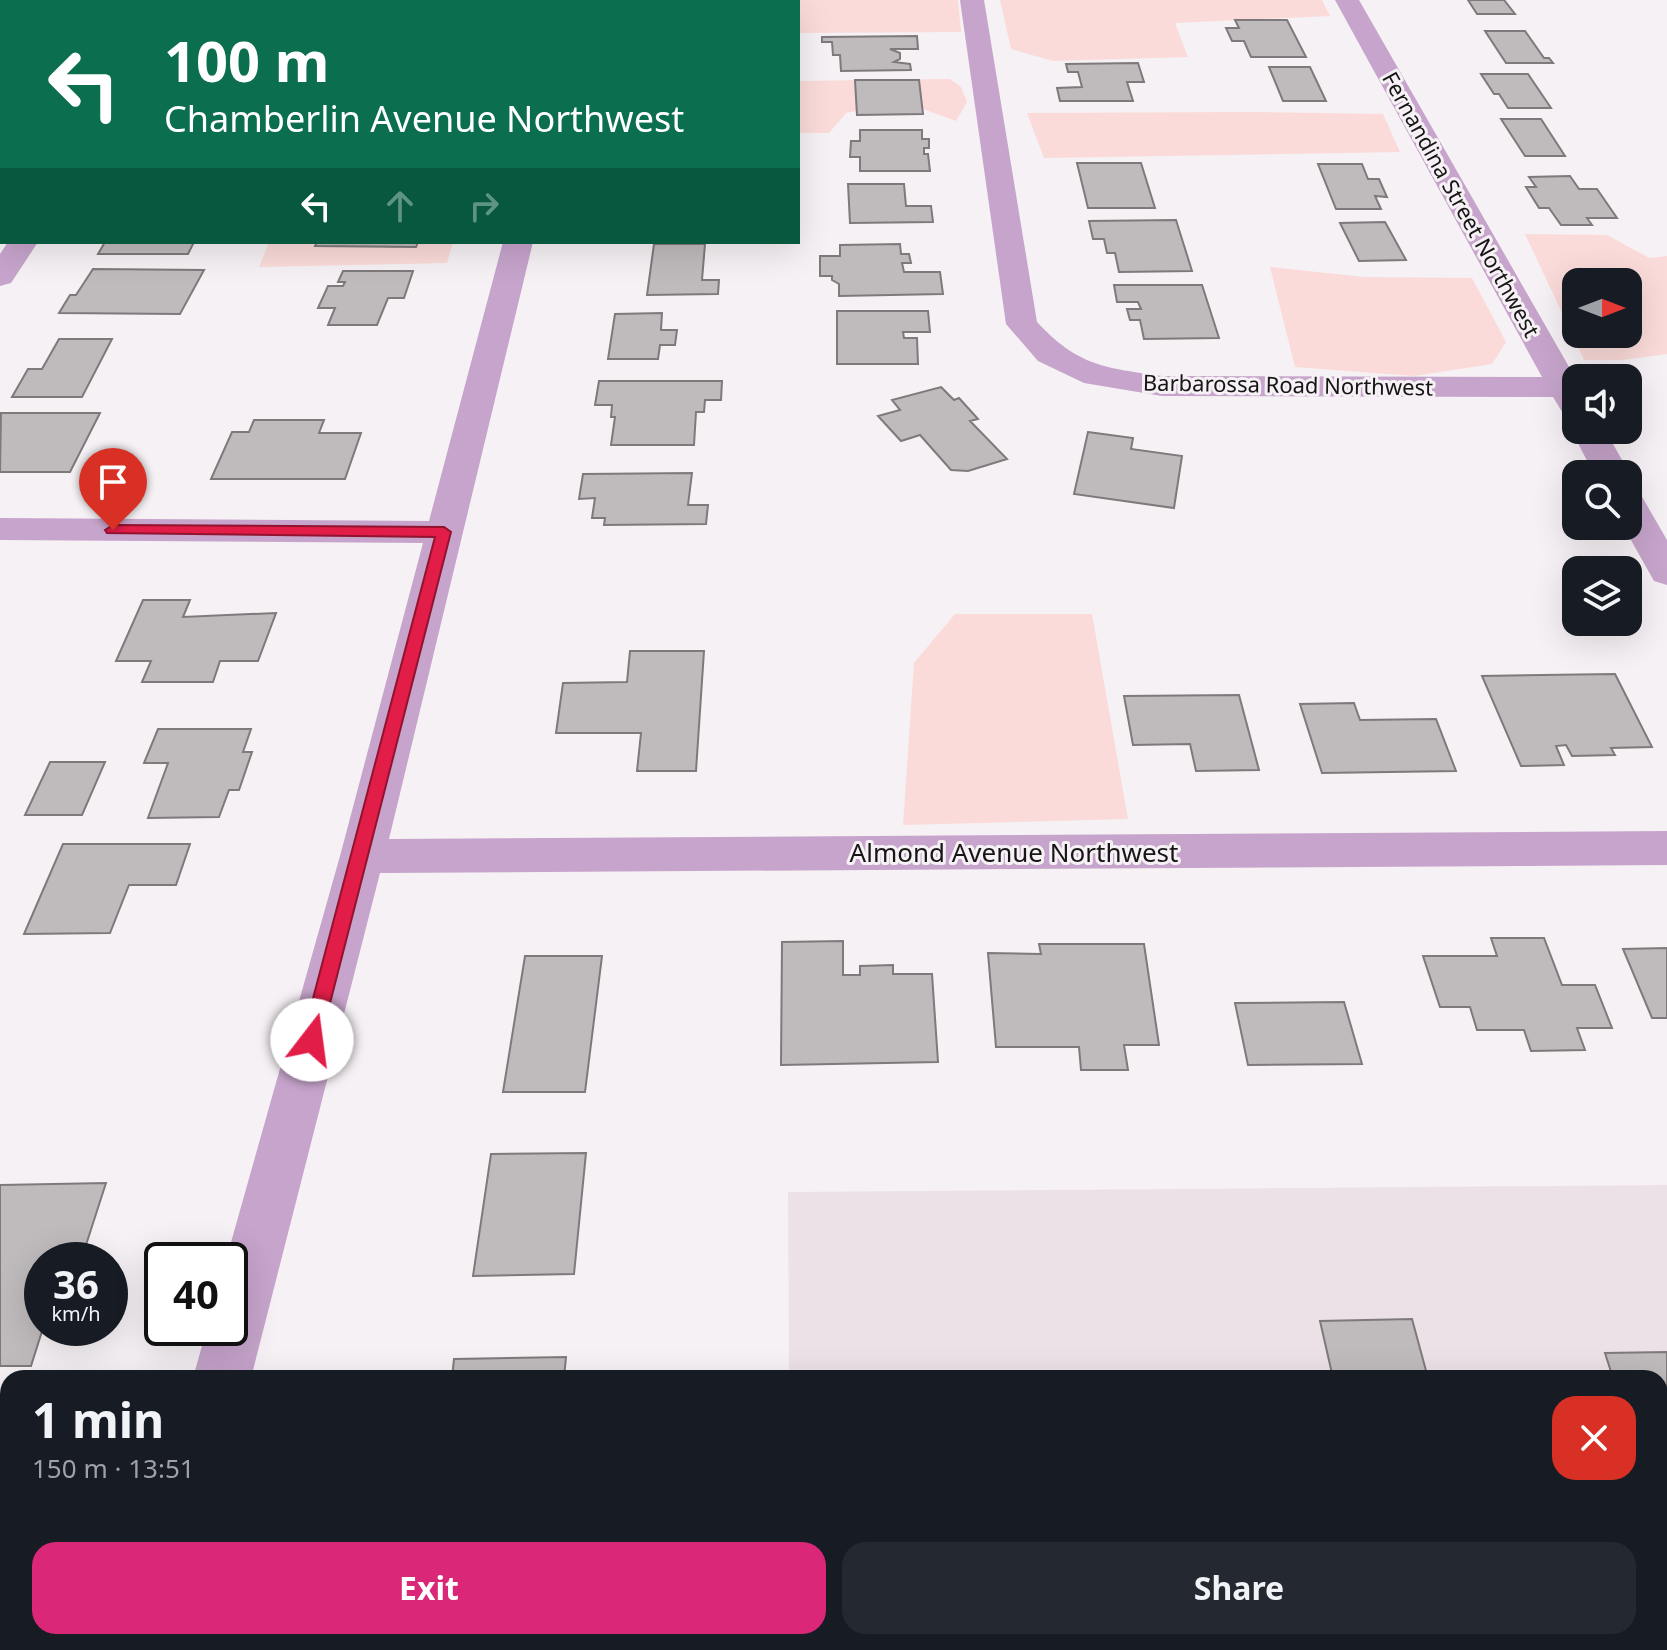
<!DOCTYPE html>
<meta charset="utf-8">
<style>
:root{--surface:#171b24;--page:#242831;--text:#f1f3f6;--muted:#9ea1a6;--accent:#db2777}
body{margin:0;font-family:"Noto Sans",sans-serif;background:var(--page);color:var(--text);height:100vh;display:flex;flex-direction:column;font-size:30px;white-space:nowrap}
*{box-sizing:border-box;margin:0}
p{font-size:26px;color:var(--muted)}
.icon{flex:none;width:44px;height:44px;fill:none;stroke:currentColor;stroke-width:2;stroke-linecap:round;stroke-linejoin:round}
.map{position:relative;flex:1;overflow:hidden}
.drawer{position:absolute;left:0px;top:1370px;width:1668px;height:280px;display:flex;flex-direction:column;background:var(--surface);border-radius:24px 24px 0 0;box-shadow:0 8px 32px #0002}
.drawer>*{flex:none}
.hud{position:absolute;left:0px;top:0px;width:800px;height:244px;box-shadow:0 8px 32px #0002;background:#0b6e4f;color:#fff;overflow:hidden}
.needle{width:52px;rotate:90deg}
.tools{position:absolute;left:1562px;top:268px;display:grid;gap:16px}
.tools a{display:grid;place-items:center;width:80px;height:80px;border-radius:16px;background:var(--surface);box-shadow:0 8px 32px #0002;font-size:40px}
.speed{position:absolute;left:24px;top:1242px;display:flex;gap:16px;font-size:40px;font-weight:700;text-align:center}
.speed>*{display:grid;place-content:center;width:104px;height:104px;border-radius:50%;background:var(--surface);box-shadow:0 8px 32px #0002;line-height:1}
.speed small{font-size:20px;font-weight:400}
.speed .limit{border:4px solid #111;border-radius:12px;background:#fff;color:#111}
.pin{position:absolute;display:grid;place-items:center;width:68px;height:68px;color:#fff;margin:-82px -34px;border-radius:50% 50% 50% 0;rotate:-45deg;box-shadow:0 0 8px #0007}
.pin .icon{rotate:45deg}
.me{position:absolute;width:88px;margin:-44px;rotate:15deg;stroke-linejoin:round;filter:drop-shadow(0 0 6px #0008)}
.turn{display:flex;align-items:center;gap:28px;height:168px;padding:0 32px;font-size:36px}
.turn .icon{width:104px;height:104px;stroke-width:2.5}
.turn b{display:block;font-size:56px;line-height:68px}
.lanes{display:flex;align-items:center;height:76px;padding:0 32px;background:#0003;justify-content:center;gap:40px;direction:ltr}
.lanes .off{opacity:.35}
.round{display:grid;place-items:center;flex:none;width:84px;height:84px;border-radius:24px;background:var(--page)}
.head{display:flex;align-items:center;justify-content:space-between;height:136px;padding:0 32px}
h1{font-size:48px;font-weight:700;line-height:60px}
.button{display:flex;gap:16px;margin-top:auto;padding:16px 32px}
.button a{flex:1;height:92px;border-radius:24px;background:var(--accent);color:#fff;font-size:32px;font-weight:700;line-height:92px;text-align:center}
.button a+a{background:var(--page);color:var(--text)}
.map>svg:first-child{display:block}
.built{fill:#ede1e8}
.green{fill:#fadbd9;fill-rule:evenodd}
.building{fill:#bfbabb;stroke:#7e7a7b;stroke-width:2}
.lines{fill:none;stroke-linecap:round;stroke-linejoin:round}
.minor{fill:#c6a4cb;fill-rule:evenodd}
.route{fill:#e11d48;stroke:#92132f;stroke-width:2}
.labels{text-anchor:middle;dominant-baseline:central;stroke-width:6;stroke-linejoin:round;paint-order:stroke}
.far-street-label{font-size:22px;fill:#171516;stroke:#f6f1f4}
.street-label{font-size:26px;fill:#171516;stroke:#f6f1f4}
</style>
<div class="map">
<svg width="1667" height="1650" viewBox="0 0 1667 1650">
<rect width="100%" height="100%" fill="#f6f1f4"/>
<path class="built" d="M1667,1185v465h-875l-1,-8h869v-264h-871l-1,-186z"/>
<path class="green" d="M634,0h324l3,32 -163,1v-31z
M1000,0h322l8,16 -155,7 13,34 -135,4 -42,-12z
M950,79l11,8 6,15 -11,19 -52,-19 -58,11 -17,20h-31v-52z
M1247,112l136,2 17,38 -356,6 -17,-45z
M1525,234l82,1 42,23 18,-2v98l-45,6h-38zM1628,282v52h-52v-52z
M269,242h184l-6,21 -188,4z
M1270,267l94,10 108,1 34,64 -14,22 -78,12 -119,-9z
M955,614h137l36,205 -225,6 11,-162z"/>
<path class="building" d="M1468,0h36l11,14h-38z
M1235,20h52l19,37h-55l-7,-16h-12l-6,-13h13z
M1485,31h40l19,27h5l4,5h-47z
M917,36l1,13h-28l10,4v6l-6,3 16,2 1,6 -70,1 -1,-16h-7l-1,-13h-10v-5z
M1138,63l6,19h-17l6,19h-73l-3,-13 25,-1 -4,-15h-10l-2,-8z
M1269,67h41l16,34h-43z
M1481,74h47l23,34h-43l-9,-14h-5z
M855,80h64l4,34 -66,1z
M1501,119h40l24,37h-40z
M860,130h62v9h7v9h-5v6h4l2,17h-70v-14h-10l1,-16h9z
M1077,163h64l14,45h-67z
M1318,164h44l6,15h11l8,18 -12,-1 6,13h-45z
M1570,176l9,13h18l20,29h-30l5,7h-31l-12,-17h-10l-13,-21h10l-7,-10z
M848,184h56l2,22h25l2,16 -83,1z
M1176,220l16,51 -73,1 -4,-19h-8l-3,-14h-11l-4,-18z
M1385,222l21,38 -47,1 -19,-38z
M105,242h89l-6,12h-90z
M317,242h101l-2,5 -101,-1z
M654,244h51l-3,36h17l-1,14 -71,1z
M900,244l1,10h8l2,9h-9l2,9h36l3,22 -104,2v-12l-7,-4v-4h-12v-20h20v-11z
M93,269l111,1 -24,44 -121,-1 11,-18h6z
M343,271h70l-9,27h-16l-11,27h-49l7,-17h-17l10,-22h15l2,-4h-7z
M1114,285h88l17,53 -75,1 -4,-19h-10l-3,-11h14l-3,-7h-21z
M837,311h91l2,21h-27l1,6h13l1,26h-81z
M662,313l-1,17h16l-2,15h-15l-2,14h-50l7,-45z
M59,339h53l-30,58h-70l16,-28h14z
M599,381h123l-1,19h-16l-1,12h-8l-2,33h-83l4,-28h-4l1,-12h-17z
M941,387l13,13 5,-2 19,21 -8,2 37,38 -39,12 -17,-1 -31,-35 -19,6 -23,-25 22,-6 -8,-10z
M1,413h99l-30,59h-70z
M254,420h70l-5,13h42l-16,46h-134l21,-47h17z
M1088,432l45,6 -2,11 51,7 -8,52 -100,-14z
M692,473l-4,32h20l-2,19 -102,1 1,-7h-13l3,-20 -16,1 4,-25z
M143,600h47l-7,17 93,-4 -18,48h-38l-7,21h-71l9,-21h-35z
M630,651h74l-8,120h-59l4,-38h-85l7,-50 64,-1z
M1615,674l37,73 -41,1 4,7 -43,1 -6,-11 -10,1 8,19 -43,1 -39,-90z
M1239,695l20,75 -63,1 -6,-27 -57,1 -9,-49z
M1354,703l6,17 76,-1 20,52 -134,2 -22,-69z
M158,729h93l-8,23h9l-13,38h-10l-10,27 -71,1 20,-55h-24z
M50,762h55l-23,53h-57z
M63,844h127l-14,41h-47l-19,48 -86,1z
M1491,938h53l18,47h33l17,43h-35l8,22 -54,1 -7,-21h-47l-7,-23h-30l-17,-51h74z
M843,941v34h17v-9l33,-1v9h39l6,88 -157,3 1,-123z
M1039,944h105l15,101h-35l4,25h-47l-2,-23h-83l-8,-94 53,1z
M1667,948v70h-15l-29,-69z
M525,956h77l-17,136h-82z
M1344,1002l18,62 -114,1 -13,-62z
M586,1153l-12,121 -101,2 18,-122z
M106,1183l-21,65h-15l-4,12h-24l1,68 -12,38h-31v-181z
M1412,1319l16,59h-95l-13,-57z
M1667,1352v177l-7,-20v-131h-47l-8,-25z
M566,1357l-2,21h-112l2,-19z
M0,1408h8v76l-8,23z
M449,1642h178l-1,8h-178z
M1394,1642h105l3,8h-106z"/>
<g class="lines">
<path class="minor" d="M174,0h24l-25,2z
M567,0h24v2h-24z
M960,0h24l53,322c41,44 68,46 125,54l380,1 -207,-377h24l217,379v39l-12,-3 -11,-18 -391,-1 -78,-13 -46,-22 -32,-37z
M0,29h2v14h-2z
M8,242h30l-27,41 -11,3v-32z
M503,242h30l-144,597 1278,-8v34l-1287,8 -129,505h-58l14,-50h23v-68h-4l114,-404 83,-313 -423,-3v-22l429,3z
M1576,423v7h29l25,44 -2,2 -34,-2 -23,-44z
M1628,492l13,3 26,45v45l-13,-4 -31,-55h5z
M119,1642h64l-2,8h-64z"/>
</g>
<path class="route" d="M113,525l331,2 7,5 -132,514 -7,3 -7,-3 -3,-6 133,-503 -328,-4 -2,-3z"/>
<g class="labels">
<g class="far-street-label">
<text transform="translate(1462 204) rotate(61)">Fernandina Street Northwest</text>
<text transform="translate(1288 384) rotate(1)">Barbarossa Road Northwest</text>
</g>
<g class="street-label">
<text x="1014" y="852">Almond Avenue Northwest</text>
</g>
</g>
</svg>
<div class="tools">
<a><svg class="needle" viewBox="-14 -14 28 28"><path d="M0-13l5 13h-10z" fill="#e53935"/><path d="M0 13l5-13h-10z" fill="#9ea1a6"/></svg></a>
<a><svg class="icon" aria-label="sound" viewBox="0 0 24 24"><path d="M4 9h4l5-4v14l-5-4H4zM17 9q2 3 0 6"/></svg></a>
<a><svg class="icon" aria-label="search" viewBox="0 0 24 24"><circle cx="10" cy="10" r="6"/><path d="M15 15l6 6"/></svg></a>
<a><svg class="icon" aria-label="layers" viewBox="0 0 24 24"><path d="M12 4l9 5-9 5-9-5zM3 14l9 5 9-5"/></svg></a>
</div>
<div class="speed"><div>36<small>km/h</small></div><div class="limit">40</div></div>
<div class="pin" style="left:113px;top:530px;background:#d93025"><svg class="icon" aria-label="arrive" viewBox="0 0 24 24"><path d="M6 21V4h12l-3 4 3 4H6"/></svg></div>
<svg class="me" style="left:312px;top:1040px" viewBox="-20 -20 40 40"><circle r="19" fill="#fff"/><path d="M0-13L10 11 0 6-10 11z" fill="#e11d48"/></svg>
<div class="hud">
<div class="turn"><svg class="icon" aria-label="left" viewBox="0 0 24 24"><path d="M17 20v-9H6M10 6l-5 5 5 5"/></svg><div><b>100 m</b>Chamberlin Avenue Northwest</div></div>
<div class="lanes"><svg class="icon" aria-label="left" viewBox="0 0 24 24"><path d="M17 20v-9H6M10 6l-5 5 5 5"/></svg><svg class="icon off" aria-label="ahead" viewBox="0 0 24 24"><path d="M12 20V5M6 11l6-6 6 6"/></svg><svg class="icon off" aria-label="right" viewBox="0 0 24 24"><path d="M7 20v-9h11M14 6l5 5-5 5"/></svg></div>
</div>
<section class="drawer">
<div class="head"><div><h1>1 min</h1><p>150 m · 13:51</p></div><a class="round" style="background:#d93025;color:#fff"><svg class="icon" aria-label="close" viewBox="0 0 24 24"><path d="M6 6l12 12M18 6L6 18"/></svg></a></div>
<div class="button"><a>Exit</a><a>Share</a></div>
</section>
</div>
